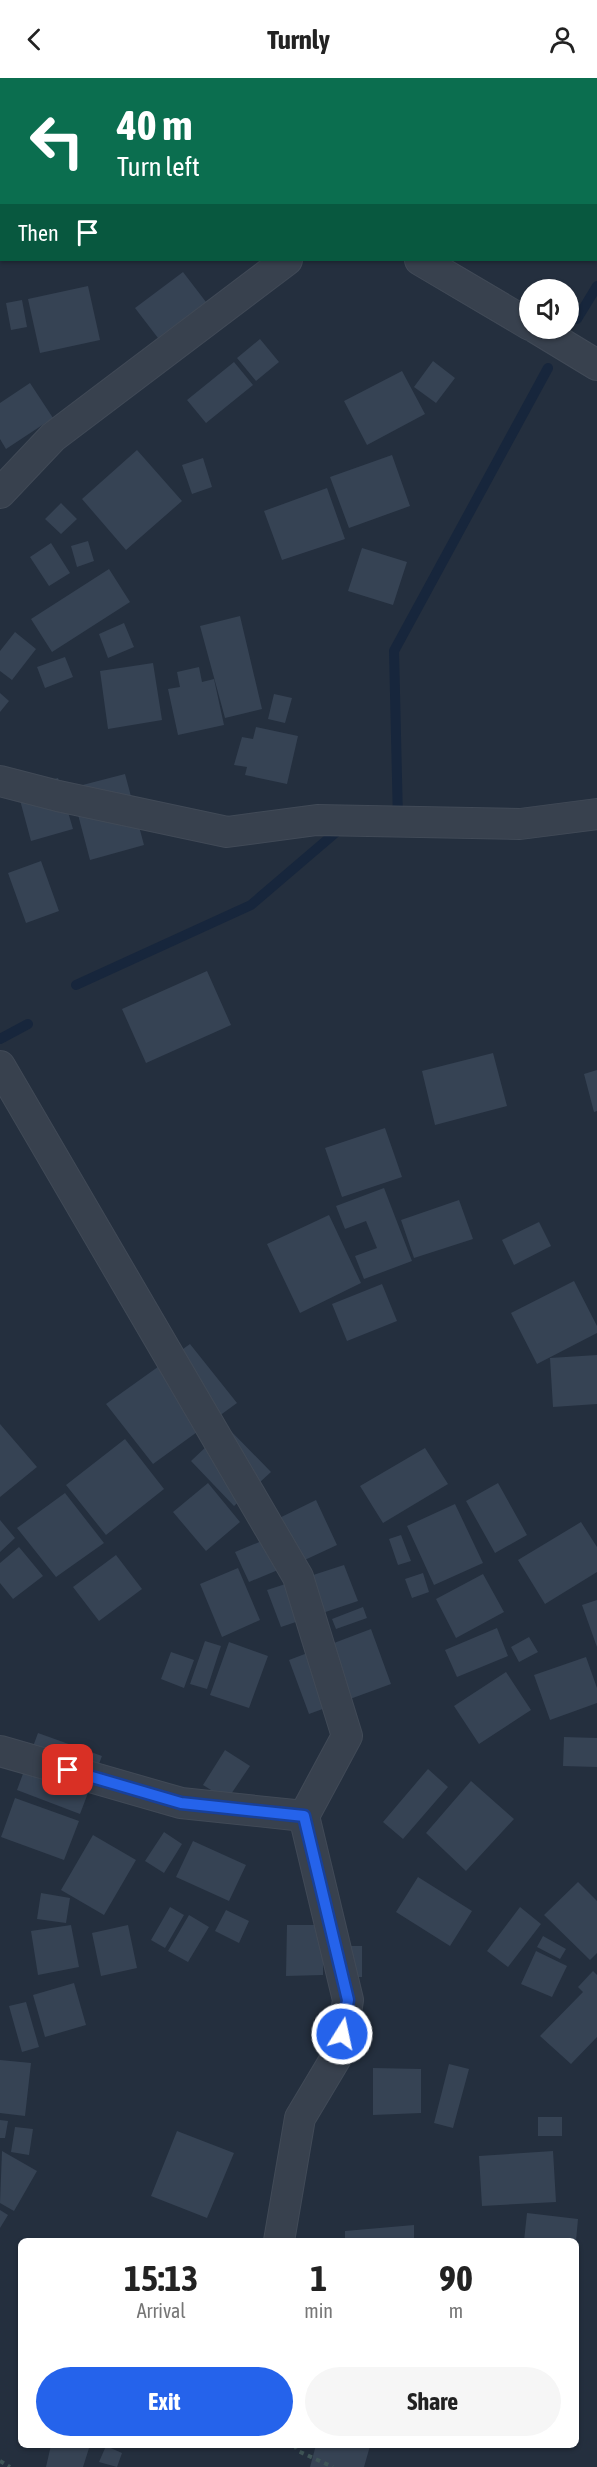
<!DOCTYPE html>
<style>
:root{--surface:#fff;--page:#f6f6f6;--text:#222;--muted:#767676;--accent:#2563eb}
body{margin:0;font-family:"Asap Condensed",sans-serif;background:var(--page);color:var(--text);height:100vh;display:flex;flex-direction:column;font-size:22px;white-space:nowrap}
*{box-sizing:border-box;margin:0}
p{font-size:20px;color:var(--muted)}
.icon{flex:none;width:33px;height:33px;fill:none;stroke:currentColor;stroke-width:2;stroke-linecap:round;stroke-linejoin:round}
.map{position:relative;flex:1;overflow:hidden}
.side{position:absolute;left:18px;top:2160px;width:561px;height:210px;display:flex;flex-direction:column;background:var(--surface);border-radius:9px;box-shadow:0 2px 4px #0004}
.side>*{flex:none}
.top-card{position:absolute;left:0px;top:0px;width:597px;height:183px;box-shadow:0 2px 4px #0004;background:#0b6e4f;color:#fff;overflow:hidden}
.buttons{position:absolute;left:519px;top:201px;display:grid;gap:12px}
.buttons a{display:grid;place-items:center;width:60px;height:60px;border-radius:50%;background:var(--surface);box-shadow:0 2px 4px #0004;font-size:30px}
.pin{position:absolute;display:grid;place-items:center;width:51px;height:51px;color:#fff;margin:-26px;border-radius:12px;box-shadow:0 3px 9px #0006}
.me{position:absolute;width:66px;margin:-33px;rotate:10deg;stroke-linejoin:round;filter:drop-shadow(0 0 4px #0008)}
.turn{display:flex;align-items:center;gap:21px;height:126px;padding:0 18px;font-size:27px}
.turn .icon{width:78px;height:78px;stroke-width:2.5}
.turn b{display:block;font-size:42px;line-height:51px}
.then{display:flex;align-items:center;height:57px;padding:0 18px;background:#0003;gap:12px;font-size:22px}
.eta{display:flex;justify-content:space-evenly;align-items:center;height:102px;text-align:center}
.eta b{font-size:36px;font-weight:700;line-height:42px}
.primary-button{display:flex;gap:12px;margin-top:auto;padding:12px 18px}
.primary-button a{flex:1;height:69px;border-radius:36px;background:var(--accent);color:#fff;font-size:24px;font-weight:700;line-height:69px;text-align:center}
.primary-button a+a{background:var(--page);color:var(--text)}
header{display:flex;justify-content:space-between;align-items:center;height:78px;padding:0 18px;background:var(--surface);font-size:27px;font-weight:700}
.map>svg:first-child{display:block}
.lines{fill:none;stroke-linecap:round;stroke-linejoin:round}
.stream{stroke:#17263c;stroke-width:10}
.building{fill:#364354}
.street-casing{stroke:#414a57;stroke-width:32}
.path{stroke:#3f5557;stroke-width:4;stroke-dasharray:4.5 4.5;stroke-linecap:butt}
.street{stroke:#38414e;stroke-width:30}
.route-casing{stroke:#184099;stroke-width:15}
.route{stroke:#2563eb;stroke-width:10}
</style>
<header><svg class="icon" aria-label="back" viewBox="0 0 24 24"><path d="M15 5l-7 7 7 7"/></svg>Turnly<svg class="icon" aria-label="person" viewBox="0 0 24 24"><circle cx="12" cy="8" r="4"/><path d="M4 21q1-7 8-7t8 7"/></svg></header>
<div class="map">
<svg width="597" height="2389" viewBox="0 0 597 2389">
<rect width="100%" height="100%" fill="#242f3e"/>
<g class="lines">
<path class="stream" d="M577,241l20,-33
M398,742l-4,-169 154,-283
M76,907l175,-80 90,-77
M0,961l28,-15"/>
</g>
<path class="building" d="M183,194l23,30 -48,36 -23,-30z
M88,208l12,54 -60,13 -12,-54z
M22,222l5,27 -16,3 -5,-27z
M260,261l19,23 -23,19 -19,-23z
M433,283l22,17 -19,25 -22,-16z
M234,284l19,23 -47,38 -19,-23z
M402,293l23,43 -58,31 -23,-44z
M30,305l23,35 -47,31 -6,-10v-36z
M137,372l45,51 -56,49 -44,-51z
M392,377l18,51 -61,22 -19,-51z
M203,380l9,29 -20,7 -10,-29z
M327,410l18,51 -63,21 -18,-49z
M61,425l16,16 -16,15 -16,-15z
M88,463l6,20 -17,6 -6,-21z
M51,465l19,30 -21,13 -19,-29z
M362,470l45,14 -14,43 -45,-14z
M109,491l21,33 -78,50 -21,-33z
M240,538l22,93 -37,9 -25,-92z
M124,545l10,24 -26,11 -9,-24z
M15,554l21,17 -24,31 -12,-9v-20z
M65,579l8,20 -28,11 -8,-21z
M153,585l9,57 -54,9 -8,-58z
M199,589l3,15 12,-3 10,46 -46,10 -10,-46 12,-2 -3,-15z
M0,615l9,8 -9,11z
M274,616l18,4 -7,25 -17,-4z
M256,649l42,9 -11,48 -42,-9 2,-8 -13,-2 8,-28 11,2z
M125,696l19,71 -54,15 -19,-72z
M58,700l15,51 -42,12 -14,-52z
M41,783l18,50 -33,12 -18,-50z
M207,893l24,54 -85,38 -24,-54z
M493,975l14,53 -72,19 -13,-54z
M597,992v41l-3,1 -10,-38z
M385,1050l17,49 -60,20 -17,-49z
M384,1110l28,73 -48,18 -9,-23 22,-8 -11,-27 -21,8 -9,-23z
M459,1122l14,39 -59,19 -13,-38z
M329,1137l32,68 -61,30 -33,-69z
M539,1144l12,24 -37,19 -12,-25z
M574,1203l23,45v7l-60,31 -26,-51z
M382,1206l15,37 -50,20 -15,-37z
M190,1266l47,59 -84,61 -47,-60z
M597,1277v49l-44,3 -3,-49z
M0,1346l37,43 -37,30z
M227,1349l44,45 -37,34 -43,-45z
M125,1361l39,50 -58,46 -40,-50z
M425,1370l23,36 -65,39 -23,-37z
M208,1405l32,39 -34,29 -33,-39z
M498,1405l29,52 -32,18 -29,-52z
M65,1415l39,50 -48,34 -39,-49z
M316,1422l21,45 -56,26 -20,-44z
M455,1426l28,59 -49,22 -27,-59z
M0,1442l15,18 -15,14z
M581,1444l16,25v25l-52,32 -27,-44z
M401,1457l10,26 -13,4 -9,-26z
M264,1462l14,30 -29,12 -14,-30z
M19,1469l24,29 -30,23 -13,-16v-20z
M116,1477l26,34 -43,32 -26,-34z
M344,1487l14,36 -77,26 -14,-37z
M238,1490l22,52 -38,17 -22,-53z
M423,1495l6,19 -17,6 -7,-19z
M483,1496l21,38 -48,26 -20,-39z
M597,1522v47l-15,-42z
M363,1529l4,11 -31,11 -4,-10z
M497,1550l11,28 -51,21 -12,-27z
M371,1551l20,55 -82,30 -20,-54z
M529,1559l9,15 -19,10 -8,-15z
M205,1563l16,5 -14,43 -17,-5z
M229,1564l39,14 -19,52 -39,-13z
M171,1574l23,8 -10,28 -23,-9z
M586,1579l11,31v15l-47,17 -16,-45z
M506,1594l25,38 -52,34 -25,-38z
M38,1655l64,23 -22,58 -63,-24z
M564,1659l33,1v29l-34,-1z
M225,1672l25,16 -23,34 -24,-15z
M428,1691l20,18 -45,52 -20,-17z
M471,1703l43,38 -48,52 -40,-38z
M15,1720l64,23 -15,39 -63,-23z
M164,1754l18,12 -18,29 -19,-12z
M93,1757l43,25 -32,55 -43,-25z
M193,1763l53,24 -17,36 -53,-24z
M418,1799l54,34 -22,35 -54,-34z
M578,1804l19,19v52l-7,7 -46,-45z
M41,1815l29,5 -4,25 -29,-4z
M170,1829l14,8 -19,33 -14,-8z
M520,1829l21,17 -33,43 -21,-16z
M226,1832l23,11 -10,22 -24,-12z
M189,1837l20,12 -21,35 -20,-11z
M71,1847l8,42 -41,8 -7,-44z
M128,1847l9,43 -36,8 -9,-43z
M287,1847h36v50l-37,1z
M543,1858l23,13 -6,10 -23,-12z
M338,1868h24v31h-25z
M536,1873l31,15 -15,31 -31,-13z
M593,1893l4,4v62l-26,27 -31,-28 43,-44 -5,-5z
M74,1905l12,42 -41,12 -12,-42z
M26,1924l13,45 -17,5 -13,-46z
M0,1982l31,3 -6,53 -25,-3z
M449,1986l20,5 -16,59 -19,-5z
M373,1990l48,1v44l-48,2z
M538,2039h24v19h-24z
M0,2042l8,1 -3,17h-5z
M15,2049l18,2 -4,26 -18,-3z
M177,2053l57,22 -27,65 -56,-22z
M2,2073l35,20 -23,40 -14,-8z
M553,2073l3,51 -74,4 -3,-50z
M0,2132l8,5 -8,13z
M527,2135l51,6 -2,22h-52z
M414,2147v16h-69v-10z
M51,2367h39l-7,22h-37z
M316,2367h50l4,1 -6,21h-54z
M106,2368l16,7 -5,14 -18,-5z"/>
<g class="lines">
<g class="street-casing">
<path id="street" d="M420,182l110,65
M536,250l61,37
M0,415l53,-56 234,-177
M0,703l58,15 169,36 90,-12 203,4 77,-10
M0,988l298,511 49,159 -43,80 -123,-13 -181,-52
M279,2163l21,-123 40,-67 8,-51 -44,-184"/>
</g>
<path class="path" d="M294,2367l4,6 35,16
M0,2383l10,6"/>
<use href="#street" class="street"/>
</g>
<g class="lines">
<g class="route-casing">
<path id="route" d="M68,1692l113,33 123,13 44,184 -6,34"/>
</g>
<use href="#route" class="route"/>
</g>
</svg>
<div class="buttons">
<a><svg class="icon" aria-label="sound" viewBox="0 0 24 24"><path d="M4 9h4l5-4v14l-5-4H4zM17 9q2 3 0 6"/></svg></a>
</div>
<div class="pin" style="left:68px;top:1692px;background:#d93025"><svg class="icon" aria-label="arrive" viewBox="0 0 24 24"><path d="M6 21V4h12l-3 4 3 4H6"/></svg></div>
<svg class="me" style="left:342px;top:1956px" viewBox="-20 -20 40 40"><circle r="17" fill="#2563eb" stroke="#fff" stroke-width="3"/><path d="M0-11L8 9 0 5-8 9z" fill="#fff"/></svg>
<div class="top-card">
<div class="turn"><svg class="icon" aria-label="left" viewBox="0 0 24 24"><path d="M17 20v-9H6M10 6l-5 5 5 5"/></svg><div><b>40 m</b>Turn left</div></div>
<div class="then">Then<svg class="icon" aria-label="arrive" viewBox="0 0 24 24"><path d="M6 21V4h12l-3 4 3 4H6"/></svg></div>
</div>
<section class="side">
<div class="eta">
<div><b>15:13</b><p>Arrival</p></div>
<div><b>1</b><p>min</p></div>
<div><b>90</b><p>m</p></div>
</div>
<div class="primary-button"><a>Exit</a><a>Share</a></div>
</section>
</div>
